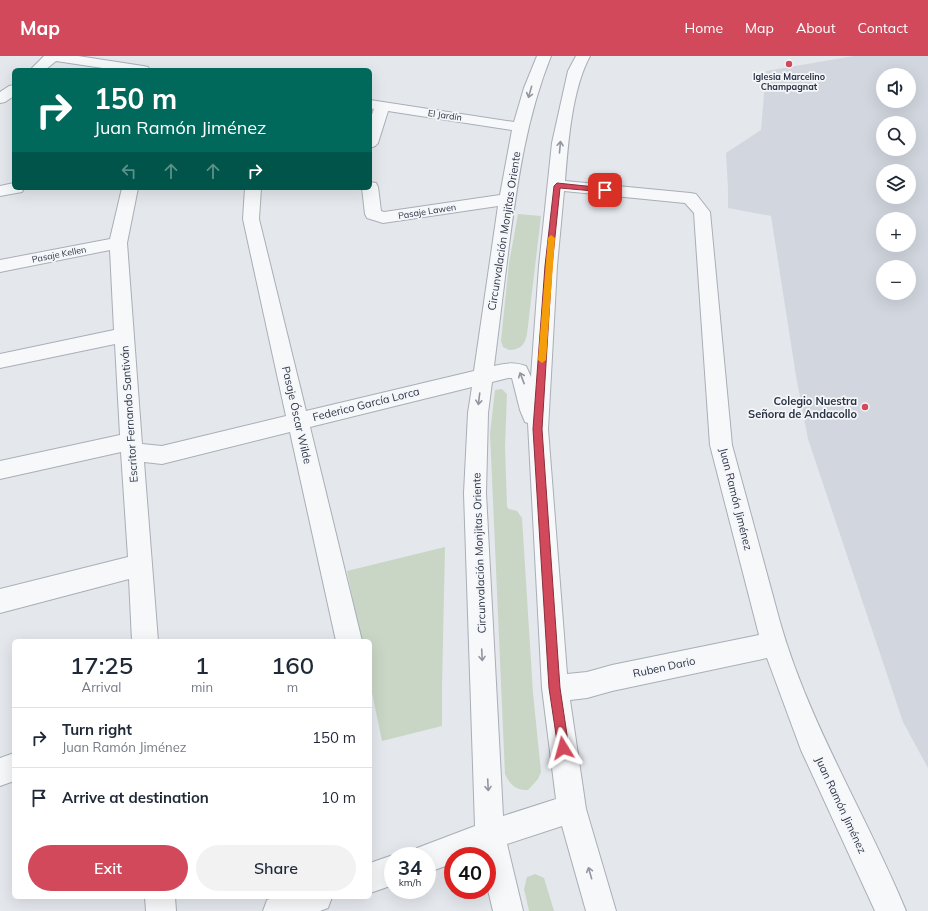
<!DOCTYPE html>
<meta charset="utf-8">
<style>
:root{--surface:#fff;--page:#f2f2f3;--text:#1f2937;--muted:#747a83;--line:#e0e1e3;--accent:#d1495b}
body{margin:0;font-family:Mulish,sans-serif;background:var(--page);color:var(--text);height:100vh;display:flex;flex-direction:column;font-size:15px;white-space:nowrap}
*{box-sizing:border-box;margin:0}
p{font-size:13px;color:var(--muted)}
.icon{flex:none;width:22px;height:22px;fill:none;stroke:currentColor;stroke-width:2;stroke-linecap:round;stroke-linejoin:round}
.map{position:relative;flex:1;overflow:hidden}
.panel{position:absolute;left:12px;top:583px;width:360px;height:260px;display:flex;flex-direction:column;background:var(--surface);border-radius:6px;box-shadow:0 4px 16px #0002}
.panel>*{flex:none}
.guide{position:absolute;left:12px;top:12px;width:360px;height:122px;border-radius:6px;box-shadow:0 4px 16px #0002;background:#00695c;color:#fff;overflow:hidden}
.fabs{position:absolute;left:876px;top:12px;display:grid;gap:8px}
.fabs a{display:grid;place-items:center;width:40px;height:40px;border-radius:50%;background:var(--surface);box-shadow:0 4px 16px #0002;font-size:20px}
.speed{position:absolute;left:384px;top:791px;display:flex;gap:8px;font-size:20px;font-weight:700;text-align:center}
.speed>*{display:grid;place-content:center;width:52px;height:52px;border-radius:50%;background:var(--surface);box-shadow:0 4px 16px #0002;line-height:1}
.speed small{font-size:10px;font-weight:400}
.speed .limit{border:6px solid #d22;background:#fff;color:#111}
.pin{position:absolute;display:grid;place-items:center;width:34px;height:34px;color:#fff;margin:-17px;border-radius:8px;box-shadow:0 2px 6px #0006}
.me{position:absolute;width:44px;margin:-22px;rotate:352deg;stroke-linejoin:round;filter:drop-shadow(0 0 3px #0008)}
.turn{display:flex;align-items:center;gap:14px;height:84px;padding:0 16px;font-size:18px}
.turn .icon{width:52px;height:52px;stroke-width:2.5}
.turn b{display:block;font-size:28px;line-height:34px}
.lanes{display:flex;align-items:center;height:38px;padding:0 16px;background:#0003;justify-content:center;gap:20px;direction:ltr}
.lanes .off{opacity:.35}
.eta{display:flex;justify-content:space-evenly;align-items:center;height:68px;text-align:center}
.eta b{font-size:24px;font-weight:600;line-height:28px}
.button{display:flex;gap:8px;margin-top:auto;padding:8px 16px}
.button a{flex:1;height:46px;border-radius:24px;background:var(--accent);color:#fff;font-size:16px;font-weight:600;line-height:46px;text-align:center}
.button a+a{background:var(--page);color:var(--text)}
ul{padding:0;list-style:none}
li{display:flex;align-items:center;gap:12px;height:60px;padding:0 16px;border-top:1px solid var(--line)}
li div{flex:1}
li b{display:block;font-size:15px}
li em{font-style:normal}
header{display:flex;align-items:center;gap:24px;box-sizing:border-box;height:56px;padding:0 20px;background:var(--accent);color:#fff}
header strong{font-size:19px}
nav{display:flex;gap:22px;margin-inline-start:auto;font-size:14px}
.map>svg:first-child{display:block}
.built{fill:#d2d6de;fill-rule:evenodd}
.green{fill:#c9d6c5}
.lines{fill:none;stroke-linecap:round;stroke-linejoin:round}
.minor-casing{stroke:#a9aeb7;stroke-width:2}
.minor{fill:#f7f8fa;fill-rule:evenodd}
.oneway{stroke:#9196a0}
.route{fill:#d1495b;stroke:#882f3b}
.slow{fill:#f59e0b}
.poi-dot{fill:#d1495b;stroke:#f4f6f9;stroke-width:1.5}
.labels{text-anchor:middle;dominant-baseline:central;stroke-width:3.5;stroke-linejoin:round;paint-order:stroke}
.far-poi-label{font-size:9px;font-weight:bold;fill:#2b3445;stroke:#f4f6f9}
.far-street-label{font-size:9px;fill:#2b3445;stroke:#f4f6f9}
.street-label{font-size:11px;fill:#2b3445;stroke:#f4f6f9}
.poi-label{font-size:11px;font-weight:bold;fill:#2b3445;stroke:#f4f6f9;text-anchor:end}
</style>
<header>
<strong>Map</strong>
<nav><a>Home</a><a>Map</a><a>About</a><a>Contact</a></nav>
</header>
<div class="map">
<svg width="928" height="855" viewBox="0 0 928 855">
<rect width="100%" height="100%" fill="#e4e7ec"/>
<path class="built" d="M854,0h74v712l-25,-46 -95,-283 -12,-63 -25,-160 -43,-8v-20l-2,-35 35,-23 5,-59zM883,19h26v26h-26zM883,67h26v26h-26zM883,115h26v26h-26zM883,163h26v26h-26zM883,211h26v26h-26z"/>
<path class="green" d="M518,158l23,2 -14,118c-2,11 -7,16 -18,16l-6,-3 -2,-6 8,-78z
M502,333l5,5 -2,53 2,60 2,2 8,2 5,7 11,175 8,79 -3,7 -10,11c-12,0 -18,-5 -23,-16l-15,-341 5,-43z
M445,491l-3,140v39l-60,15 -12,-58v-42h-9l-14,-70z
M535,818l9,4 10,33h-25l-5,-22 3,-12z"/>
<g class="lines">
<g class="minor-casing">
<path id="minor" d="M44,0h34l65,10 5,1 2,3h-34l-60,-9 -11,9h-15z
M537,0h14c-25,63 -33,123 -42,189 -5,40 -10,81 -15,121 12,-3 20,-4 32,0l5,11 8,-111 13,-123 16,-72 8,-15h14c-18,33 -22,87 -25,125l125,12 6,1 14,18 22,233 48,177c29,102 86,192 126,289h-31l-74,-161 -34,-92 -155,33 -25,7 -17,2 16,109 30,102h-30l-24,-85 -55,18 16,67h-30l-6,-25v-30h-7v-2l-6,2h-21v7l-26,10v-17h-14l4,-8 58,-22 -11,-333 4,-80 4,-26 -162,40 52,214h-26l-46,-209 -128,32 -18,-2 14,179h-26l-3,-62 -129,34v-24l128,-32 -7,-105 -121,27v-18l120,-26 -5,-91 -115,24v-14l114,-24 -4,-80 -110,22v-12l110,-21 12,-51h16l-11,55 15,201 20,2 124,-30 -43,-197 2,-31h16l-2,31 47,192 168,-40 24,-165 -115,17 -16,-5 -2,-4 -3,-26h8v-6l6,1 2,4 3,24 3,1 116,-17 12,-65 -124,-19 -10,32 -3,3 -5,2v-28l4,-11 -4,-1v-8l144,22 10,-34zM564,135l121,12 9,10 16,232 49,190 -147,30 -25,7 -20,2 -19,-245 9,-163zM508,322h4l8,32 5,12 3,1 14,265 14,111 -53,17 -17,-323 2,-80 4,-31z
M14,29v11l-9,6 -5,1v-11l9,-6z
M14,127v5h10l-2,4 -22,4v-10z
M14,697v28l-14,5v-28z
M393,799l2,1h-2v29l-23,8v-30z
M145,841h30l1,14h-30z
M275,841h57l-4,11 -8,3h-57l4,-11z"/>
</g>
<use href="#minor" class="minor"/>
</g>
<defs><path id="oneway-shaft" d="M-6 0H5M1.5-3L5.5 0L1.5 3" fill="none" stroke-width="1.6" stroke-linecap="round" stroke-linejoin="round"/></defs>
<g class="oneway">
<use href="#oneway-shaft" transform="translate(530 36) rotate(106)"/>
<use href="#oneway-shaft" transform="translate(560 91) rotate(-85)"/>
<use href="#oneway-shaft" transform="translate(522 322) rotate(-111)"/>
<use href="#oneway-shaft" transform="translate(479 343) rotate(97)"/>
<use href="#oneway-shaft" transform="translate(482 599) rotate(87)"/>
<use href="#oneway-shaft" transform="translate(488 729) rotate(87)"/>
<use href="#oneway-shaft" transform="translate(590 817) rotate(-106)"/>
</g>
<path class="route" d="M557,127l48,5 4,2 -4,2 -45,-4 -8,78 -10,163 18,259 9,60 -2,4 -4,2 -4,-2 -1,-4 -9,-60 -16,-259 12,-163 9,-80z"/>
<path class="slow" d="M551,179l4,3 -9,122 -4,3 -4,-3 10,-122z"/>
<g class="poi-dot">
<circle cx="789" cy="8" r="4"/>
<circle cx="865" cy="351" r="4"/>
</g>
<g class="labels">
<g class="far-poi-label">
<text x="789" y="20">Iglesia Marcelino<tspan x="789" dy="10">Champagnat</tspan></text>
</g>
<g class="far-street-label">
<text transform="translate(445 59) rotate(8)">El Jardín</text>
<text transform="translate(427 155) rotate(-9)">Pasaje Lawen</text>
<text transform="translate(59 198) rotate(-11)">Pasaje Kellen</text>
</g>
<g class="street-label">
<text transform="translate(504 175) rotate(-81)">Circunvalación Monjitas Oriente</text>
<text transform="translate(366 348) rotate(-14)">Federico García Lorca</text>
<text transform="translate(129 358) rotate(-94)">Escritor Fernando Santiván</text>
<text transform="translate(297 359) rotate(77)">Pasaje Óscar Wilde</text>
<text transform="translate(736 443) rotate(76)">Juan Ramón Jiménez</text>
<text transform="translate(479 497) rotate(-92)">Circunvalación Monjitas Oriente</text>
<text transform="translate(664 611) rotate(-12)">Ruben Dario</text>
<text transform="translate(841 749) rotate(65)">Juan Ramón Jiménez</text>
</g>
<g class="poi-label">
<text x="857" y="345">Colegio Nuestra<tspan x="857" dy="13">Señora de Andacollo</tspan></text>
</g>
</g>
</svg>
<div class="fabs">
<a><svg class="icon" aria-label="sound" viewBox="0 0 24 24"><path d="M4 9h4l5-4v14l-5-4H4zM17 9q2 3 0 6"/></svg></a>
<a><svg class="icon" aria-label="search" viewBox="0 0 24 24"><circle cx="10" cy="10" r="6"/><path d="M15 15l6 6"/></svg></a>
<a><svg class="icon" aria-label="layers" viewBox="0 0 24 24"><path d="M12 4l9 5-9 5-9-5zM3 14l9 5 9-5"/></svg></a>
<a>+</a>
<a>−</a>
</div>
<div class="speed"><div>34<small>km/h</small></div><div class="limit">40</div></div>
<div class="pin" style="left:605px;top:134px;background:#d93025"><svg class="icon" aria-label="arrive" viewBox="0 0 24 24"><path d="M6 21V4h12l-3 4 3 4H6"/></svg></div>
<svg class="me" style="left:563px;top:692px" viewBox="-20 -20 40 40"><path d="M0-17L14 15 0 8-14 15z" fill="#d1495b" stroke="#fff" stroke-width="4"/></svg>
<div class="guide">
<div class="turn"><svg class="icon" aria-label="right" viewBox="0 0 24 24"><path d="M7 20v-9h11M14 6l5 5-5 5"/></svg><div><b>150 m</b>Juan Ramón Jiménez</div></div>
<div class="lanes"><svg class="icon off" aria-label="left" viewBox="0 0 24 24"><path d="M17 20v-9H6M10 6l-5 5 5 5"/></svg><svg class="icon off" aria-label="ahead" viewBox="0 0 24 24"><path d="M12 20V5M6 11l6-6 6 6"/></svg><svg class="icon off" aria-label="ahead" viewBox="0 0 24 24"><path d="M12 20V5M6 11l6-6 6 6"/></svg><svg class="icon" aria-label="right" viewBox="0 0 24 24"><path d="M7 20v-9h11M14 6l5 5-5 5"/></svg></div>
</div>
<section class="panel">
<div class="eta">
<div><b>17:25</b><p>Arrival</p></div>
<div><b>1</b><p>min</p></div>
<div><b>160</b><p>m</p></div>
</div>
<ul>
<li><svg class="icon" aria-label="right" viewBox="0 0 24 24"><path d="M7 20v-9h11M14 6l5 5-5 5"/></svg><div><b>Turn right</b><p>Juan Ramón Jiménez</p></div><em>150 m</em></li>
<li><svg class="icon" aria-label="arrive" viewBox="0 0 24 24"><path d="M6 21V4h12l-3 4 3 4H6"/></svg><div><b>Arrive at destination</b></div><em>10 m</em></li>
</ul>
<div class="button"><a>Exit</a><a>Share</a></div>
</section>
</div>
